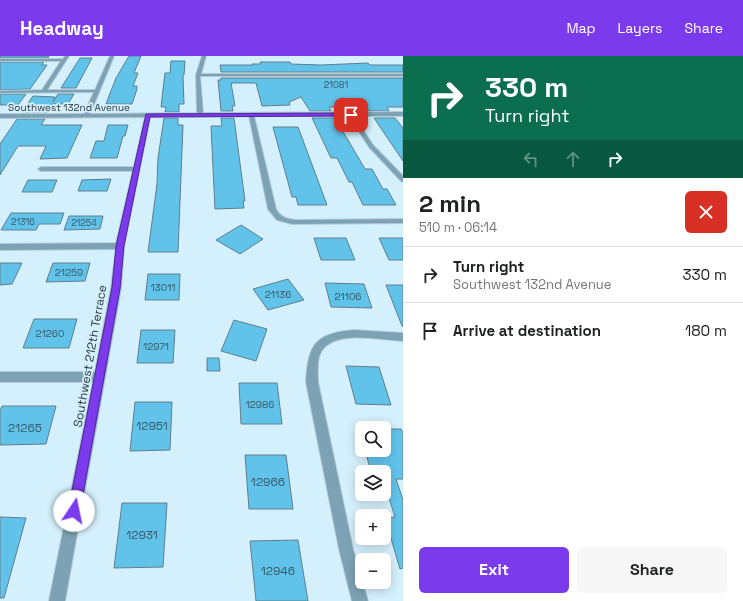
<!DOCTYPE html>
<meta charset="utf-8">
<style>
:root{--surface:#fff;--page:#f6f6f6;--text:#202124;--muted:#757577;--line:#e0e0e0;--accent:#7c3aed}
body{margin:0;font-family:"Space Grotesk",sans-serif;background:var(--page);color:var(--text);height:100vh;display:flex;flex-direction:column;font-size:15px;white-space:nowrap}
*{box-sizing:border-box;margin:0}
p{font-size:13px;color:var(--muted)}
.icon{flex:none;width:22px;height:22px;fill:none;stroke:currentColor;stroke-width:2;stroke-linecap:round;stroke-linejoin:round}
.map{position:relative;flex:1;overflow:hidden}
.drawer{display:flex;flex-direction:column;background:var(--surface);width:340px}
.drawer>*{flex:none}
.hud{background:#0b6e4f;color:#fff;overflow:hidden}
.fabs{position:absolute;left:355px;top:365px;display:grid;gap:8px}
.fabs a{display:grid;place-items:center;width:36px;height:36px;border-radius:6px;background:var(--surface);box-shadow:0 2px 10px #0003;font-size:20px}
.pin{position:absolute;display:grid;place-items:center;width:34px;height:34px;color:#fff;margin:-17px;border-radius:8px;box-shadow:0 2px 6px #0006}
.me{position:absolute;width:44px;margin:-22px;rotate:11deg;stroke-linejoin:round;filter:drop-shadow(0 0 3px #0008)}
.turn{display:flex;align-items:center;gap:14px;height:84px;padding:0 16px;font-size:18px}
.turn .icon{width:52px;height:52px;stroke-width:2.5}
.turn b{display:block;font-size:28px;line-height:34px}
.lanes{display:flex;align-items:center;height:38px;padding:0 16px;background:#0003;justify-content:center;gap:20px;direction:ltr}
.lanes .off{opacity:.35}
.round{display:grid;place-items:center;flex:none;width:42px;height:42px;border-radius:6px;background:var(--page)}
.overview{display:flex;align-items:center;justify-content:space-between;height:68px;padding:0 16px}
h1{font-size:24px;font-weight:700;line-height:30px}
.button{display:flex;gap:8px;margin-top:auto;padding:8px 16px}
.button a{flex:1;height:46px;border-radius:6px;background:var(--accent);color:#fff;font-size:16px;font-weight:700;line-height:46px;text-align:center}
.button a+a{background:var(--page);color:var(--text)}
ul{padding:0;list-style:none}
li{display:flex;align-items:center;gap:12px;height:56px;padding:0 16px;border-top:1px solid var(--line)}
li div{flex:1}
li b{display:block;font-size:15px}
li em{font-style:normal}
header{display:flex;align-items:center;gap:24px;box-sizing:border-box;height:56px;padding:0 20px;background:var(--accent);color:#fff}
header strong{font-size:19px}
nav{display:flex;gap:22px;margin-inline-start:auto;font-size:14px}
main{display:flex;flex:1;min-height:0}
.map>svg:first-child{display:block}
.building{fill:#62c3ea;stroke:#5e7e8c}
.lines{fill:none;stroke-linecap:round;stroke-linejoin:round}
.minor-casing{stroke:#b3cbd7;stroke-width:2}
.minor{fill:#7da2b3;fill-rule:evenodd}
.route{fill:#7c3aed;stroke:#51269a}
.labels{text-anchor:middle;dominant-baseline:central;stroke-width:3.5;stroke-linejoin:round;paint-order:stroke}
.far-number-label{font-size:9px;fill:#375a68}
.far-street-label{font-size:10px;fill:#29373d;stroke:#d5f0fd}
.number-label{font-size:10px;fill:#375a68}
.street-label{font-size:12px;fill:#29373d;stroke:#d5f0fd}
.near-number-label{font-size:12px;fill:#375a68}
</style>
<header>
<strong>Headway</strong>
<nav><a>Map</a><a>Layers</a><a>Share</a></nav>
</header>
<main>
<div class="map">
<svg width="403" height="545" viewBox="0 0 403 545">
<rect width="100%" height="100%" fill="#d5f0fd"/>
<path class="building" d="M0,0h49l-1,2h-48z
M129,0h12l-7,17h4l-5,13h4v3l-5,15h-26l10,-26z
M80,2h12l-16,30h-15z
M171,5h14l-1,14 -1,1 1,28h-5v8h-14l1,-5h-5l4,-34h5z
M0,6h44l-3,3h6l-17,24 -30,1z
M260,6h30l1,2 30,1 47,-2 2,2h33v7h-182l-1,-7h33l-1,-1h9z
M221,22h182v29h-16l2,4h-20l-3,-4h-37l2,4h-21l-9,-14 -12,5 1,3 -28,1 -6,-23h-25l4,23h-3l1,5h-12l-3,-31h3z
M0,38h26l-8,11h-18z
M58,38h16l-6,10h-16l-4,8h-26l11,-16 22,1 -2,5z
M164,62h14v7h5l-5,127h-30l9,-68 1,-26z
M221,62h13l11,83h-2l1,7 -29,1 -4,-83h11z
M312,62h23l30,51h7l11,20h4l9,16h-33l-11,-23h-3l-12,-24h-6z
M374,62h21l8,10v33z
M17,63h28l-4,6h41l-15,33 -27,1 6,-13h-28l-18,29v-31z
M108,69h20l-3,11h-2l-6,22h-27l6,-17h8z
M273,71h25l29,78h-29l-2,-8h-4z
M111,123l-4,12h-29l4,-11z
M28,124h29l-5,12h-30z
M11,157h53l-4,11h-21l-3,6h-35z
M69,160h34l-3,13 -36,1z
M241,169l22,14 -23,15 -24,-14z
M314,182h32l9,22h-34z
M379,182h24v22h-14z
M0,207h22l-10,21 -12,1z
M53,207h37l-5,18 -39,1z
M148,218h32l-1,26h-34z
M288,223l16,21 -36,10 -15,-21z
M325,227l39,1 8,24 -41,-1z
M386,229h17v41h-1z
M34,263h43l-8,29h-46z
M234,264l33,9 -11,32 -35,-10z
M141,274h34l-2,33h-36z
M207,302h12l1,13h-13z
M346,310l33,1 12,38 -35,-1z
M239,327h38l5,41h-41z
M135,346h37l-2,48 -40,1z
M2,350h54l-10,38 -46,1v-34z
M384,373h17l2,4v46h-7l7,21v68l-3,1 -15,-51 10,-1 -11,-35v-10h-13l-6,-22h19z
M245,399h41l7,54h-44z
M122,447h45l-4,64 -49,1z
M0,461l26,1 -22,80h-4z
M298,484l10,61h-52l-6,-60z"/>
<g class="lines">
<g class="minor-casing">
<path id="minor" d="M65,0h4l-22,34h48l15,-34h4l-24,58 107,-1 -1,-38 6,-19h4l-5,18h202v2h-203l3,37 200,-1v4h-49l19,29 30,31v6l-2,-1 -32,-34 -20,-31h-95l22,93c4,8 11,10 20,11l107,-1v4l-111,1 -15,-4 -9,-11 -19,-93 -99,1 -26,129 -3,42 -56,313h-16l44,-219h-93v-10h95l16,-84 5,-39 -116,1v-6l116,-1 17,-72h-92l-3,-2 3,-2h93l11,-50 -145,1v-4h84l10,-22 -94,1v-2l42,-1 19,-29h-61v-2h63z
M354,274l49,3v8c-22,-1 -65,-11 -80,8 -7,9 -5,22 -5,33l35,167 15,52h-16l-13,-52 -33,-167c2,-37 9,-49 48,-52z"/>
</g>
<use href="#minor" class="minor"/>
</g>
<path class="route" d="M351,57l1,3 -202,1 -26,129 -4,42 -40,223 -2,5 -4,2 -4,-2 -2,-5 44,-223 4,-42 30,-132z"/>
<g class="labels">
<g class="far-number-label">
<text x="336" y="29">21081</text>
<text x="23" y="166">21316</text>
<text x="84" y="167">21254</text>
</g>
<g class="far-street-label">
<text x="69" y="51">Southwest 132nd Avenue</text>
</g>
<g class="number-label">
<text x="69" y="216">21259</text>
<text x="163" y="231">13011</text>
<text x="278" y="238">21136</text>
<text x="348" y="240">21106</text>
<text x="50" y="277">21260</text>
<text x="156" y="290">12971</text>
<text x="260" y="348">12986</text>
</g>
<g class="street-label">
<text transform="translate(90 300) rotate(-80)">Southwest 212th Terrace</text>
</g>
<g class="near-number-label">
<text x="152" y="370">12951</text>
<text x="25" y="372">21265</text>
<text x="268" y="426">12966</text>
<text x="142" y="479">12931</text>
<text x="278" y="515">12946</text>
</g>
</g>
</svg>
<div class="fabs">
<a><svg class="icon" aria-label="search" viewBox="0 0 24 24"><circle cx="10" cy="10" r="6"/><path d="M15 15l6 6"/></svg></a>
<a><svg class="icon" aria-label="layers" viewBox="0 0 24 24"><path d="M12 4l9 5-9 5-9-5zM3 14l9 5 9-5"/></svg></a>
<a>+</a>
<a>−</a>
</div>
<div class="pin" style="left:351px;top:59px;background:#d93025"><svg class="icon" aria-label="arrive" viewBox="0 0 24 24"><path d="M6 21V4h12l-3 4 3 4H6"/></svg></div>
<svg class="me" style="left:74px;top:455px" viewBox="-20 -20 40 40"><circle r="19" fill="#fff"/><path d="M0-13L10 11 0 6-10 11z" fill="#7c3aed"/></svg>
</div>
<section class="drawer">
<div class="hud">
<div class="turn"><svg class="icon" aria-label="right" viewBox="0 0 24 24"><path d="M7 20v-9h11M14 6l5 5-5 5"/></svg><div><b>330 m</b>Turn right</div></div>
<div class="lanes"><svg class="icon off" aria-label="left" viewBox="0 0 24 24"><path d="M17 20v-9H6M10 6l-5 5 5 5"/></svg><svg class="icon off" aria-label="ahead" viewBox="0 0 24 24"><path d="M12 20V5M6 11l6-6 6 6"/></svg><svg class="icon" aria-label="right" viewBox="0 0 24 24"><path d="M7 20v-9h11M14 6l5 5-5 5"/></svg></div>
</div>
<div class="overview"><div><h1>2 min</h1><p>510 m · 06:14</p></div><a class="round" style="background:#d93025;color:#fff"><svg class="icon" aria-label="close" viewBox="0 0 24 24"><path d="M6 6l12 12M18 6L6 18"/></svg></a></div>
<ul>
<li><svg class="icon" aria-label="right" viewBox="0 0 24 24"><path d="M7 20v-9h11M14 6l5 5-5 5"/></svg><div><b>Turn right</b><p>Southwest 132nd Avenue</p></div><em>330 m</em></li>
<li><svg class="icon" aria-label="arrive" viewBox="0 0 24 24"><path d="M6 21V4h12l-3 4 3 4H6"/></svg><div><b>Arrive at destination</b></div><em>180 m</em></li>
</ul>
<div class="button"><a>Exit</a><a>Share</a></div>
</section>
</main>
